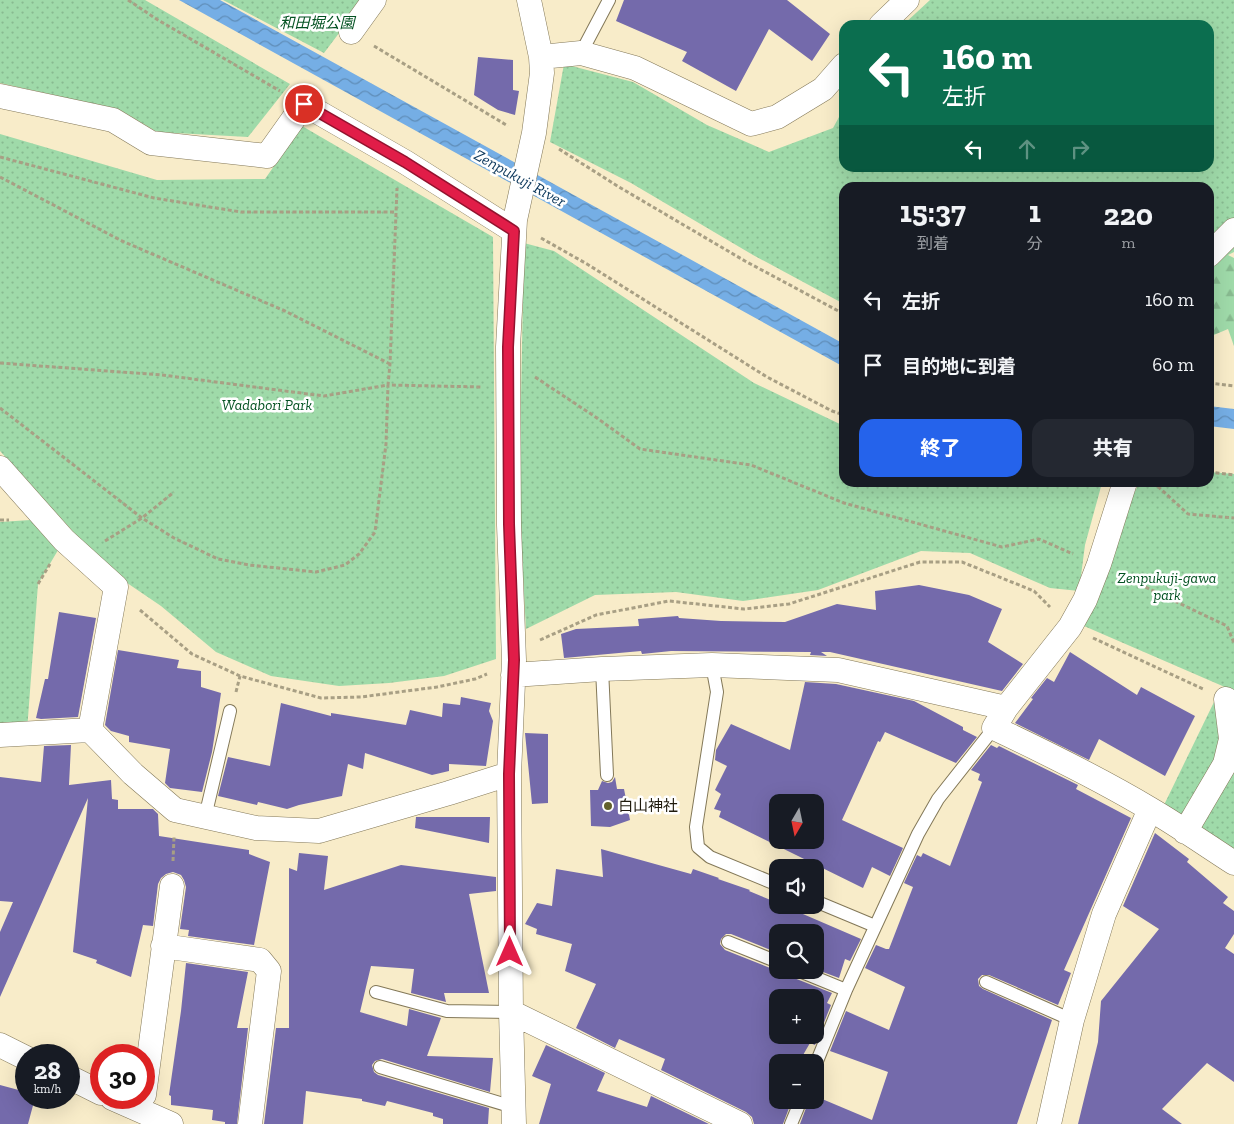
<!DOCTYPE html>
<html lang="ja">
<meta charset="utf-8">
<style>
:root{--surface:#171b24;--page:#242831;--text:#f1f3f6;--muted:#9ea1a6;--accent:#2563eb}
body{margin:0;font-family:"Zilla Slab","Noto Sans JP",serif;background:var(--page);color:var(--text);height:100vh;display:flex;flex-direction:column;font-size:19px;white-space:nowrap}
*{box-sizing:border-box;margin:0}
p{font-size:16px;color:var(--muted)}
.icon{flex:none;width:28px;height:28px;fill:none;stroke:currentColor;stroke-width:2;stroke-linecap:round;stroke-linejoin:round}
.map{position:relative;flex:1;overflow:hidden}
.details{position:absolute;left:839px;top:182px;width:375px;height:305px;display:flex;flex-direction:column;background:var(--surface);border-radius:15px;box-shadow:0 5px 20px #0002}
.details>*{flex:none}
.guide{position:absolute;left:839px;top:20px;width:375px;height:152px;border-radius:15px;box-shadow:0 5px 20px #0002;background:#0b6e4f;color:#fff;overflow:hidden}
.needle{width:32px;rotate:189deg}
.controls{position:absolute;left:769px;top:794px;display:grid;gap:10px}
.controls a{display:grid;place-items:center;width:55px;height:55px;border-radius:10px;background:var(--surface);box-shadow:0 5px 20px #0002;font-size:25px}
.speed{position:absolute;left:15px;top:1044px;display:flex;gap:10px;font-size:25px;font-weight:700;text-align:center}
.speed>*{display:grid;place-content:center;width:65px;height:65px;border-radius:50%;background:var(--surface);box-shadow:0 5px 20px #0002;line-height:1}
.speed small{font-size:12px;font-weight:400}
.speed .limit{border:8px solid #d22;background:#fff;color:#111}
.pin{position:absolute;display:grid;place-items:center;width:42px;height:42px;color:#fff;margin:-21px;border:2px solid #fff;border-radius:50%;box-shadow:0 1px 5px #0007}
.me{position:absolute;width:55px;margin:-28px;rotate:0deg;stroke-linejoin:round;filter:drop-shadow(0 0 4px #0008)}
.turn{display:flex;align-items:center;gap:18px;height:105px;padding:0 20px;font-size:22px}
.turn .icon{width:65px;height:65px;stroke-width:2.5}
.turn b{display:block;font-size:35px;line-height:42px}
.lanes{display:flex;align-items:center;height:48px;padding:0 20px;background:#0003;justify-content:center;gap:25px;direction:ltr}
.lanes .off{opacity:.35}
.eta{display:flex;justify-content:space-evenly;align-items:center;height:85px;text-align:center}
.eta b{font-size:30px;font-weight:800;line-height:35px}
.action{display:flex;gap:10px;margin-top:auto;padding:10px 20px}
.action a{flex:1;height:58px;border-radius:15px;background:var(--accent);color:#fff;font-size:20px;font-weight:800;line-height:58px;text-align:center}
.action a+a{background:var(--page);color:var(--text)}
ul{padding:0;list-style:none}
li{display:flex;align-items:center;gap:15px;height:65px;padding:0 20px}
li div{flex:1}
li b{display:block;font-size:19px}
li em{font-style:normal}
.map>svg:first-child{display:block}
.forest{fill:url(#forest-firs)}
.park{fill:url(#park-dots)}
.water{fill:url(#water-waves)}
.building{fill:#746aab;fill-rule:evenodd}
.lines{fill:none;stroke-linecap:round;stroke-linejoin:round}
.lane-casing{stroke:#837858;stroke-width:14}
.street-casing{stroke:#837858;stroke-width:25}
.path{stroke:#a89f84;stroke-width:3;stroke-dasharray:4 2.5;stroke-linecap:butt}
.lane{stroke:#fff;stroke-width:12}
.street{stroke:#fff;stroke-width:24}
.route-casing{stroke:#92132f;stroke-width:12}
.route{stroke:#e11d48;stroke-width:9}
.poi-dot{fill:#62602c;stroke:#fff;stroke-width:2}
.labels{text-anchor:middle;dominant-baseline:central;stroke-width:5;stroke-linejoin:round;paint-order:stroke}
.park-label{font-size:15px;font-style:italic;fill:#045222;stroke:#fff}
.poi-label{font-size:15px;fill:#1f1a0d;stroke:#fff;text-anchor:start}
.water-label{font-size:16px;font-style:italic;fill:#0c375b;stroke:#fff}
</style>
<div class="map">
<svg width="1234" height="1124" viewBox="0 0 1234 1124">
<defs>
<pattern id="forest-firs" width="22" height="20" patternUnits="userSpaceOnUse" patternTransform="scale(1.25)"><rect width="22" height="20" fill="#9fdaa9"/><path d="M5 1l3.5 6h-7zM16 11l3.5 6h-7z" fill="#88ba90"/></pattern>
<pattern id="park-dots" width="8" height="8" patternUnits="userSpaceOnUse" patternTransform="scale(1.25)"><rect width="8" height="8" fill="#9fdaa9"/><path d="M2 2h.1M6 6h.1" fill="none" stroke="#88ba90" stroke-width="1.8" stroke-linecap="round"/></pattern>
<pattern id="water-waves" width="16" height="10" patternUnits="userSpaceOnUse" patternTransform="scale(1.25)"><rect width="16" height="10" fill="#75aee5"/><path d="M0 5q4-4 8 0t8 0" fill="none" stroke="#5f8db8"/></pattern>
</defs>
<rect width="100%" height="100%" fill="#f8ecc9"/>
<path class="forest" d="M1234,241v11l-6,3 6,3v88l-6,-17 -19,8v-66z"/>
<path class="park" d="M0,0h145l145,84 -42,53 -91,-5 -37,-22 -120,-27z
M223,0h141l-40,53z
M930,0h304v224l-25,23v-59h-365v116l-91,-49 -122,-72 -81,-41 14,-78 69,18 74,43 62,27 64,-24 11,-20v60h365v-143h-306z
M302,126l191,111 3,422 -52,17 -55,7 -50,3 -68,-10 -55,-24 -55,-46 -53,-36 -108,-119v-317l157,46 108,-1z
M524,243l30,8 200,132 90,43v56l258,1 -17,62 -6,46 -29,-3 -80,-35 -49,-2 -103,39 -75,11 -67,-9 -81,3 -69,34 -7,-125z
M1209,472l25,2v217l-150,-65 23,-76 32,-67 70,-1z
M46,519l18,21 -26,44 -11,147 -27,2v-211z
M1214,702l20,12v136l-70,-45z"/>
<path class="water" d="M179,0h41l624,344v23z
M1209,406l25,3v20l-25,-3z"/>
<path class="building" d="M624,0h163l43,34 -18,27 -43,-32 -33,62 -54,-30 5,-9 -71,-31z
M478,57l35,3v30l6,1 -4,24 -17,-5 -24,-15z
M919,585l50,10 33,14 -14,33 35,22 -21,27 -172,-39h-9l6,4 -17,-1 1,-3 -140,-1 -29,3 -1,-3 -77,7 -3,-24 15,-5 63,-3 -1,-7 40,-3 1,2 42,3 64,1 52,-18 39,6 -1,-19z
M59,612l37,6 -18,99 -37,2 -5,-1 9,-39h3z
M118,650l61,10 -2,8 24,3v16l20,6 -9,59 -10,40 -32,-4 -5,-5 5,-34 -41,-7v-6l-18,-5 -6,-6z
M1070,652l67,43 4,-8 54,29 -30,60 -66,-37 -10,21 -74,-37 18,-24 -2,-1 16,-20 7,4z
M805,682l31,2 78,17 49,26v3l14,7 -21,26 -71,-31 -5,10 -2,-1 -36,79 61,28 -13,28 -18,-9 -9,21 -144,-71 2,-6 -7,-2 7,-15 -6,-4 12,-24 -12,-6 1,-10 15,-26 59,26zM778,802h37v38h-37z
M461,697l30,6 -2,8 4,10 -7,45 -37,-2v7l-17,4 -67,-22 -2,16 -15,-5 -6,32 -43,9 -12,4 -29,-7 -1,3 -39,-9 10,-39 42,9 11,-63 50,13v-3l75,12 4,-15 32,7 1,-14 17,2z
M525,733l23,1v69l-16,1z
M71,745l-2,40 42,-5 1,19 6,1v9h35l5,5 1,22 90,14v4l21,8 -16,83 -66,-9 1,-6 -9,-1 6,-42 -2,-7 -3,-5 -8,-3 -7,2 -5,4 -3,6 -5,42 -10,-1 -12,52 -35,-14 1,-3 -24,-8 15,-154 -88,199v-65l13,-30 -13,-1v-124l41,5 3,-36z
M991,745l6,3 2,-2 79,39 -2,4 55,29 -67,152 7,3 -13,32 -69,-30h-7l-4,4 1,7 4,3 69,31 -35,104h-217l9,-24h6v-4l57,24 16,-48 -58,-21 16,-40 43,19 16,-43 -40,-19 11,-23 10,4h3l24,-62 -9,-4 13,-28 4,2 2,-4 27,13 32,-84 -4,-2 2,-6 -9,-4z
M615,777l2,12h7l6,31 -20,7 -19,-1 -1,-36h8l4,-9 6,2 4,-1z
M416,817h74l-1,26 -74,-15z
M1155,833l34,26 -2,3 41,35 -5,6 11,8v23l-9,14 9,6v128l-27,-19 -45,46 20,15h-104l20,-82 3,-41 58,-72 -36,-23z
M601,849l90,25 2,-5 26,9 -1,1 32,11 -1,1 29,12v2h4l79,34 -11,22 -5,-2 -6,19 -24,-9v-37h-37v21l-47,-19h-5l-5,5 -1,5 5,6 50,20h14l1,5 4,3 38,15 -5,10 4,2 -16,40 -5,-2 -11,19h-21v38h14l-9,24h-29l-2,-7 -6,-5 -85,-42 4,-11 -46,-20 -4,9 -39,-20 20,-44 -31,-13 7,-27 -36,-10 1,-5 -12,-5 12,-21 15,3 4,-37 47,8zM778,998h37v37h-37z
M299,853l29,3 -4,34 77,-25 95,12v14l-27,3 20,99h-45l2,9 -35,-9 3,-24 -43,-3 -11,46 47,14 2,-17 32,9 -14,38 66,2 -3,34 -108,-33 -7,2 -3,4 2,7 4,3 111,33 -1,16h-45v-5l-10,-3v-3l-46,-12 -2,5 -23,-5v-2l-56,-8 -3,33h-39l12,-96h13v-160l8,3z
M186,963l62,9 -11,56h11l-11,96h-12v-2l-13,-2 1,-10 -42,-5v-9l-2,-1 12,-84z
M546,1045l59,28 -8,18 50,16 4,-11 58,28h-170l12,-40 -19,-8z
M0,1085l26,7v6h9l-7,26h-28z"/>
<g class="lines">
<g class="lane-casing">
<path id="lane" d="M581,53l28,-53
M712,665l5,27 -21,135 2,20 12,10 68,28
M602,669l5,106
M205,817l25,-106
M815,901l60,25
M728,942l50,20
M797,970l49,20
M986,982l86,38
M376,992l71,19 64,1
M815,1066l31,-76 72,-156 20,-35 56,-71
M380,1067l133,40
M791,1124l10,-24"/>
</g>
<g class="street-casing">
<path id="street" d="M881,25l26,-25
M351,32l23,-32
M541,57l40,-4 54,15 116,56 26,-7 46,-28 21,-24
M0,96l113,24 38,23 116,13 37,-52 101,58 109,69
M1209,255l25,-25
M0,468l64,72 52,47 -26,143
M1125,482l-26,82 -14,36 -15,27 -64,81 -12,20c53,25 106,51 156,81 29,17 56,36 84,54
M513,675l89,-6 110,-4 126,5 168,38
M0,735l90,-5 43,44 42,36 81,18 63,3 130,-38 60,-19
M1185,832l40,-68 6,-25 -5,-40
M163,946l97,14 9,11 -19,153
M511,1012l229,112
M0,1045l26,13
M69,1077l32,16
M144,1095l28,-209
M112,1098l59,26
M514,1124l-3,-112 -2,-238 5,-114 -5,-135 -1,-178 7,-127 19,-87 8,-60 -1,-16 -12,-57
M1049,1124l23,-104 32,-106 46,-105"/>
</g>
<path class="path" d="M128,0l30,20 122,71
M374,46l134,80
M559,149l60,38 126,74 99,53
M0,157l154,41 87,14h155
M0,177l122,64 163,70 105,53
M541,238l46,26 180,113 65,34 12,4
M0,363l162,12 162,21 64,-11 2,-21 7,-176
M535,377l62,41 43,31 111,16 93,38 158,44 37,-8 34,15
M1209,383l25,3
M0,408l142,110 32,20 44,21 31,6 67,7 29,-7 14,-11 16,-22 11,-88 2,-59 93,2
M1209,472l25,3
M1153,482l35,32 46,4
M0,520h9
M105,541l37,-23 32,-26
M1122,576l105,50 7,17
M38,584l12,-20
M140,610l52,44 48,22 81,22 40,-1 76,-10 38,-8 12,-5
M1093,638l110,51
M540,640l56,-25 73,-14 75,8 45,-5 131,-42h42l72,29 16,16
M236,692l4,-16
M173,861l1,-24"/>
<use href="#lane" class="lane"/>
<use href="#street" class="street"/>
</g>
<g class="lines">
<g class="route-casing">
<path id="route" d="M304,104l101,58 109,69 -6,116 1,177 5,136 -5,114 1,178"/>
</g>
<use href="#route" class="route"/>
</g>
<circle class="poi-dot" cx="608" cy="806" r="5"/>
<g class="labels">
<g class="park-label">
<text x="317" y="23">和田堀公園</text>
<text x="267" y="405">Wadabori Park</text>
<text x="1167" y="578">Zenpukuji-gawa<tspan x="1167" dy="17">park</tspan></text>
</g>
<g class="poi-label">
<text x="618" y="806">白山神社</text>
</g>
<g class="water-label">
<text transform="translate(520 178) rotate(29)">Zenpukuji River</text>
</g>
</g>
</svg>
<div class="controls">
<a><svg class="needle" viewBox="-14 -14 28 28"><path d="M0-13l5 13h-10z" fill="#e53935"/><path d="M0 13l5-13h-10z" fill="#9ea1a6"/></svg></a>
<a><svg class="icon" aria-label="sound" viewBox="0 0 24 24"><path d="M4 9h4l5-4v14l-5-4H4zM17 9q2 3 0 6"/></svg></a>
<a><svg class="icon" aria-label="search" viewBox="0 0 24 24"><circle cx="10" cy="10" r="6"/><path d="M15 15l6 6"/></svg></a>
<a>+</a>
<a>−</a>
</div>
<div class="speed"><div>28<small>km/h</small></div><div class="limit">30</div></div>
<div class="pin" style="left:304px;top:104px;background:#d93025"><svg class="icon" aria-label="arrive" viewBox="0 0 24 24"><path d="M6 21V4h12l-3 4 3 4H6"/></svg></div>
<svg class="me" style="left:510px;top:952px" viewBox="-20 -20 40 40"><path d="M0-17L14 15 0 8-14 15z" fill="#e11d48" stroke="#fff" stroke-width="4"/></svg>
<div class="guide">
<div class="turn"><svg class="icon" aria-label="left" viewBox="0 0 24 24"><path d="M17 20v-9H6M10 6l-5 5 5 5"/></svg><div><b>160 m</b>左折</div></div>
<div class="lanes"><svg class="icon" aria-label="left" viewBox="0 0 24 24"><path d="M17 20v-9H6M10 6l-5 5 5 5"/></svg><svg class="icon off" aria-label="ahead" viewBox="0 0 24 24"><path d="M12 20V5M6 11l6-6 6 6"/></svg><svg class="icon off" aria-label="right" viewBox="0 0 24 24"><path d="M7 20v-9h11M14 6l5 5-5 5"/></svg></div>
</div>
<section class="details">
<div class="eta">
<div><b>15:37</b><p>到着</p></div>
<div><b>1</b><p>分</p></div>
<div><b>220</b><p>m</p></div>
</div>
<ul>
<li><svg class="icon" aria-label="left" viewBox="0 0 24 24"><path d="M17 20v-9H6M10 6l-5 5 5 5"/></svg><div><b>左折</b></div><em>160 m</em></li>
<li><svg class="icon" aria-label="arrive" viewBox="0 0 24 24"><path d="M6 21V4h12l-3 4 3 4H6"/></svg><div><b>目的地に到着</b></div><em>60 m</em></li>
</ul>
<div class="action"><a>終了</a><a>共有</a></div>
</section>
</div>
